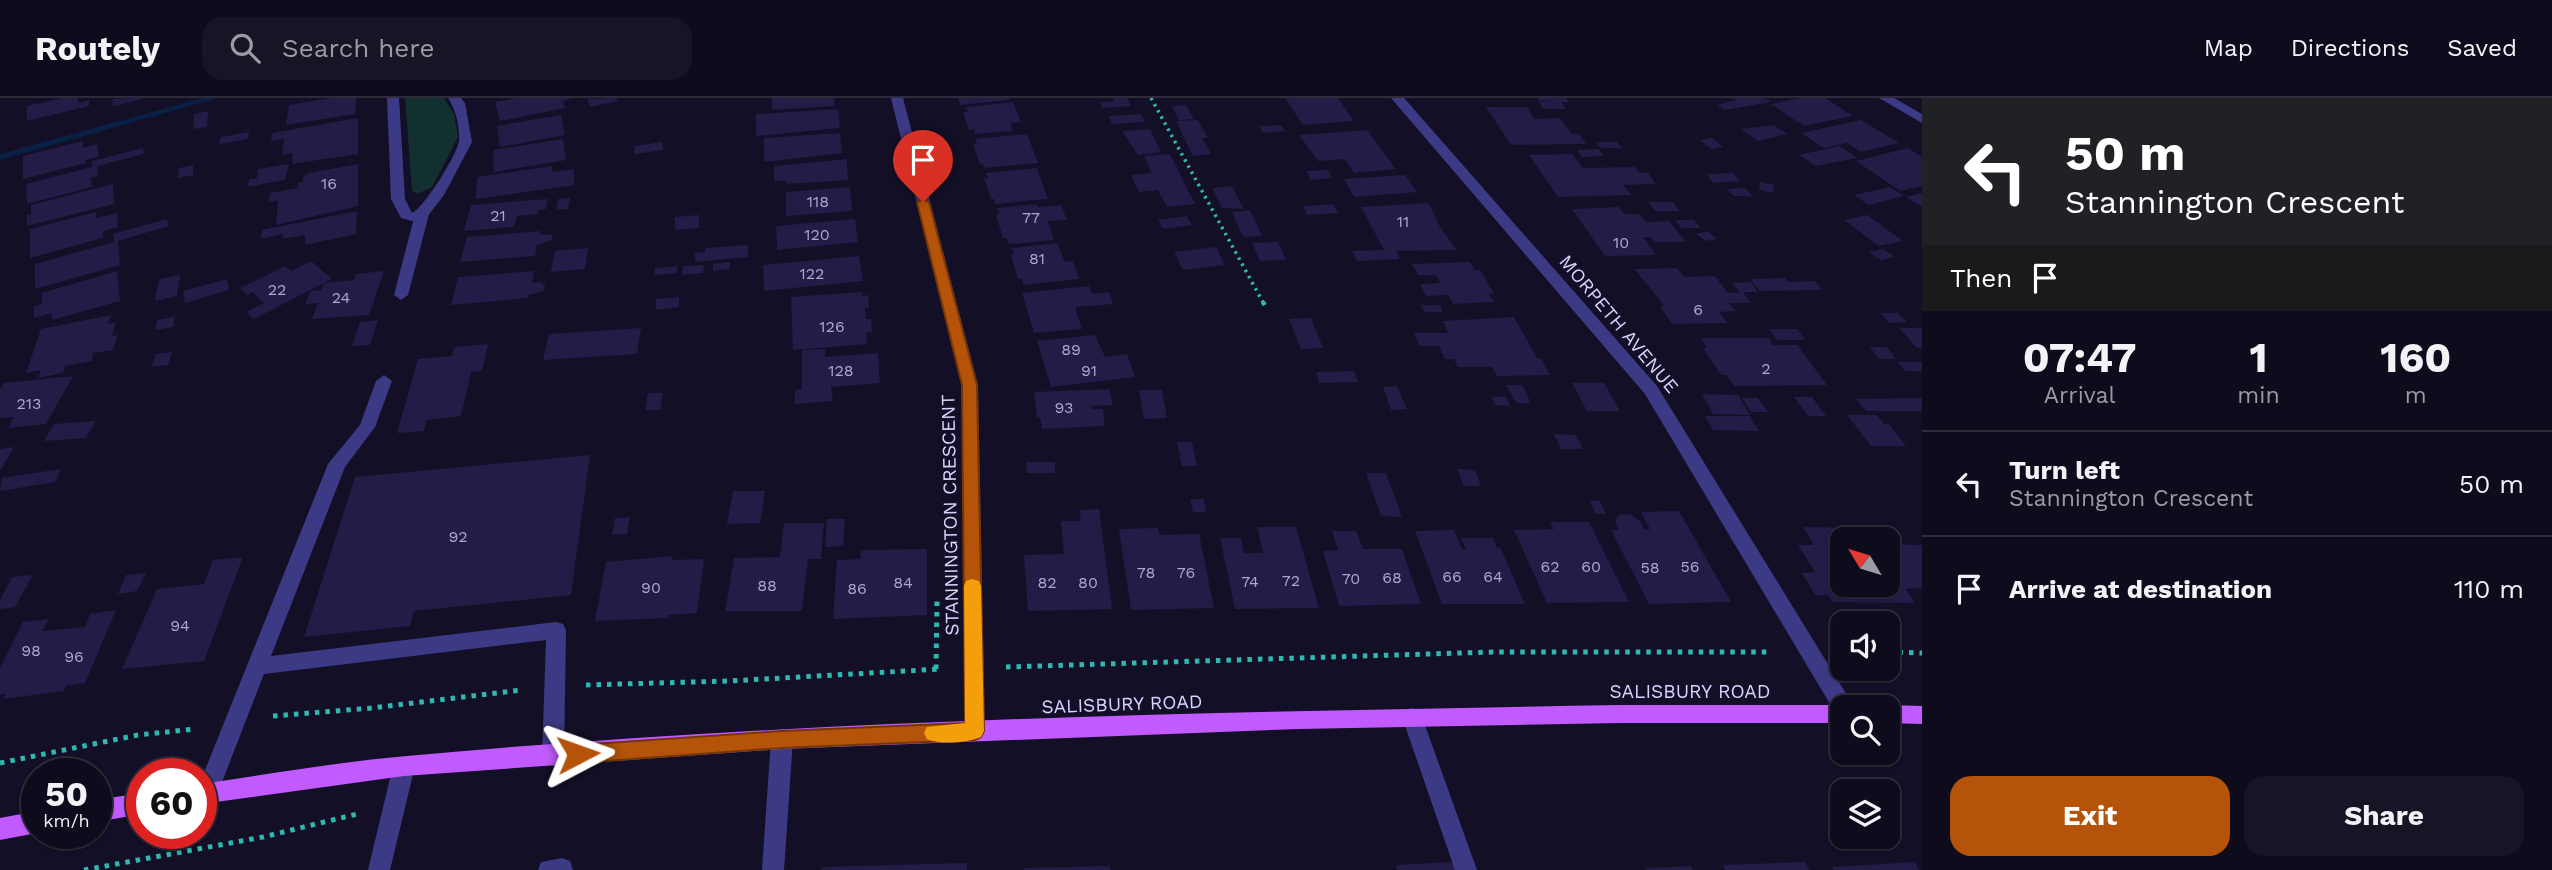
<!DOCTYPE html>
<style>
:root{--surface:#0e0b1c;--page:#171425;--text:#f1f3f6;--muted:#9b9ba3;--line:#2e2b3b;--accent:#b45309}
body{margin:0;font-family:"Work Sans",sans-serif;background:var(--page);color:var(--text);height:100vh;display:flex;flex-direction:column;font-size:26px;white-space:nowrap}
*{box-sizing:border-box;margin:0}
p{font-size:23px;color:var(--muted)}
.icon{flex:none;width:38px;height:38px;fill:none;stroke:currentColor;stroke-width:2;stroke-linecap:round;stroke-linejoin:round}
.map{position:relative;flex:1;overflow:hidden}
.sheet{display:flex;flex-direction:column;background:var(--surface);width:630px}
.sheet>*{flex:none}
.top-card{background:#202124;color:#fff;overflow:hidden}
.needle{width:46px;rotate:308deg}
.buttons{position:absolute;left:1830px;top:429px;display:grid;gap:14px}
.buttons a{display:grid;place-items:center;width:70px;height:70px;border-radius:14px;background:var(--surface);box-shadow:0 2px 5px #0004,0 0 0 2px var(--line);font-size:35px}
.speed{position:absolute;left:21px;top:660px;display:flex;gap:14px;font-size:35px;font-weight:700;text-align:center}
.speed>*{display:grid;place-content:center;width:91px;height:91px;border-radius:50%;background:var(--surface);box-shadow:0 2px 5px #0004,0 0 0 2px var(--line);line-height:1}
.speed small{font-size:18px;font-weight:400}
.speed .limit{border:10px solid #d22;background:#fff;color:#111}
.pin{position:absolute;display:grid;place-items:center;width:60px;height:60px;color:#fff;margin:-72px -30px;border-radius:50% 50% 50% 0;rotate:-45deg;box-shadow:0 0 7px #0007}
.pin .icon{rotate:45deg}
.me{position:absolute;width:77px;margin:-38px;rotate:86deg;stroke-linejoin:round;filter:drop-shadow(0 0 5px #0008)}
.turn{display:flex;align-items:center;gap:24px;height:147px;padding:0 28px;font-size:32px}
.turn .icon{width:91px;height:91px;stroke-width:2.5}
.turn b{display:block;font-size:49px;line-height:60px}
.then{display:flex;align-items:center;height:66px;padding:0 28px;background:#0003;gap:14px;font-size:26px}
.eta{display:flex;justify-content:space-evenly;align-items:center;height:119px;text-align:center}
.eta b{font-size:42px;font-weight:700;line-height:49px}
.cta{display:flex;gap:14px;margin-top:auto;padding:14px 28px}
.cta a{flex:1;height:80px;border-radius:21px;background:var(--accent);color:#fff;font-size:28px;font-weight:700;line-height:80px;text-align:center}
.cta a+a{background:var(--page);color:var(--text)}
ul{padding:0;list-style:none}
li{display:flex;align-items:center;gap:21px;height:105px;padding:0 28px;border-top:2px solid var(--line)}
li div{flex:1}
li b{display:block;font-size:26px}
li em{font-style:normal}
header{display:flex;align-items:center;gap:42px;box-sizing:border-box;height:98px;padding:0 35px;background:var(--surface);border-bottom:2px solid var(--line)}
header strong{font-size:33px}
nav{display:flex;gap:38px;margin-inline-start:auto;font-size:24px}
.search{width:490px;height:63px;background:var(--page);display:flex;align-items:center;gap:18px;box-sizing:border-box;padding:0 24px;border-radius:21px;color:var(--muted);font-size:26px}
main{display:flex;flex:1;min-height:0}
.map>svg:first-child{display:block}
.green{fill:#12302f}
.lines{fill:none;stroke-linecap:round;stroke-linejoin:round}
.stream{fill:#0a1f44;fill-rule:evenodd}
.building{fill:#241b47}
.path-far2{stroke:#2fb8b0;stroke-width:3.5;stroke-dasharray:2.5 4.5;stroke-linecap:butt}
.path-far1{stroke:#2fb8b0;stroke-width:4.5;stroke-dasharray:3.5 5;stroke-linecap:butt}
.path{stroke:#2fb8b0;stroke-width:5;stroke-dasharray:4.5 6;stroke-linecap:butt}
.service{fill:#3d3a85;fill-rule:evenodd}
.minor{fill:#3d3a85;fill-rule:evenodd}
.primary{fill:#c25bff;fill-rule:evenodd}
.route{fill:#b45309;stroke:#753606;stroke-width:2}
.slow{fill:#f59e0b}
.labels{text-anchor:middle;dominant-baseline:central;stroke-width:7;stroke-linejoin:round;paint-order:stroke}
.number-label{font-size:16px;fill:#aca6d1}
.street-label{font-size:19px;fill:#d9d4ff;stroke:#130f26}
</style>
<header>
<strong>Routely</strong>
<div class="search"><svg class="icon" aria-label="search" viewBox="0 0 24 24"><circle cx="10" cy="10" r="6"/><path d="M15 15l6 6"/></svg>Search here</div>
<nav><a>Map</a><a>Directions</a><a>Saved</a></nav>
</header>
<main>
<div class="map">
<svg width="1922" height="772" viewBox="0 0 1922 772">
<rect width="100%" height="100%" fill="#130f26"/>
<path class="green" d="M405,0h39l10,16 4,23 -26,50 -15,7 -5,-3z"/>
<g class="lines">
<path class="stream" d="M202,0h16l-218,62v-6z"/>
</g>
<path class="building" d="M63,0h15v5l11,-3v6l-62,15v-15z
M142,0v1l-29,7 -1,-7z
M331,0h25l-1,16 -69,11 3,-20z
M516,0h54v1l-7,2 2,7 -65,13 -5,-19z
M616,0l2,3 -28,6 -3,-8z
M772,0h62l1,8 -63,4z
M958,0h51v2l-49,5z
M1113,0h14l4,8 -28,2 -3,-6 14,-1z
M1285,0h53l16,23 -51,4z
M1537,0h29l3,4h-8l5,7h-23l-4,-7 16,-1h-16z
M1733,0h32l6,4 -46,8 -8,-5 19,-5z
M1800,0h25l28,18 -49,10 -33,-22z
M1013,4l8,20 -11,1 3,8 -38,3 -1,-5 -5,1 -6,-18h5l-2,-5z
M1186,7l8,14 -15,1 -7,-14z
M1486,9h41l7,12 26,-1 12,16h7l7,10 -75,1z
M838,11l2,19 -84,8v-22z
M208,13l-1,16 -14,2 1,-15z
M1141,16l4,8 -33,2 -3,-8z
M561,17l4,20 -65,12 -3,-21z
M358,20v36l-66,10 1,-11 -11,2 2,-16 -13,2 1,-8z
M1198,22l10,18h-6l9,16 -18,2 -17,-35z
M1861,22l38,23 -38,9 -14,-9 -23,5 -23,-15z
M1281,27l4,6 -22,2 -4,-7z
M1773,27l15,9 -30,7 -17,-12z
M1150,31l11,23 -23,3 -16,-24z
M1367,32l29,39 -42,4 -9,-14 -27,2 -19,-26z
M249,34l-1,7 -29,5 2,-7z
M840,35l2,20 -78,9v-24z
M1027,36l11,29 -54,5 -1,-4h-3l-7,-20h4l-2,-5z
M1712,40l11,9 -12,2 -11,-9z
M563,41l3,21 -72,12 -1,-22z
M83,43v7l14,-4 2,13 -14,3 1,3 -63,16v-23z
M662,44l1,8 -28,4 -1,-8z
M1596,44h21l5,6h-21z
M1840,48l17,12 -41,8 -17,-11z
M143,50l1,6 -47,12 1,10 -7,2 1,9 -65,17 -1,-20 66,-17v-6z
M1908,50l14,9v29l-22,5 -44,-30z
M1599,51l5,7 -22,1 -5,-7z
M1170,56l16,33 9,17 -28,3 -9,-17 -19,2 -8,-17 21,-2 -8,-17z
M1572,56l11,14 52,-1 5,6h8l8,11 -33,1 8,10 -73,2 -29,-42z
M847,61l1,21 -61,4v-3h-13v-15z
M289,66l-4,16 -37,7 1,-8 8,-1 1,-9z
M358,66v42l-82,19 2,-25 -9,2 1,-9 28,-5v-5l5,-1v-5l6,-4z
M193,67v10l-15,3 1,-10z
M552,68v6l22,-3v16l-98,14 1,-22z
M1037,70l11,31 -52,5 -2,-5h-3l-7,-21h4l-2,-5z
M1328,72l4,8 -21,2 -5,-9z
M1733,75l7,8 -26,2 -8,-9z
M1405,77l12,17 -63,5 -10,-18z
M1760,84l14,3 -1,8 -14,-3z
M113,86l1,20 -87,22v-11l4,-1v-9z
M1232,88l12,23 -22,-1 -10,-20z
M850,89l2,24 -66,5v-24z
M1890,89l14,9 -35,9 -15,-10z
M1745,90l7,8h-18l-7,-7z
M1922,95v14l-16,-10z
M570,100l-2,11 -12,1 2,-11z
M548,101l-2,10 -7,1 -1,4 -21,2 -3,11 -50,4 7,-26z
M1648,104h25l7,9h-25z
M1429,105l11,24 17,23 -61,1 4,8 -43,2 -5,-10 32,-1 -23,-43z
M1037,106l1,3 23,-2 6,15 -19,1 6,19 -45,4 -2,-6h-4l-7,-23 3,-1 -2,-6z
M1333,106l5,9 -31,2 -4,-9z
M1619,109l5,7h15l7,8 23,-1 17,21h-32l-4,-5h-7l13,18 -51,1 -33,-47z
M1250,112l12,26 -19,1 -11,-25z
M357,113l-1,23 -51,11v-10l-23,4 1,-5 -22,5 1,-9z
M96,114v6l21,-5 1,14 -15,4v7l-73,20v-29z
M699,117v13l-24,2v-13z
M1867,117l36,26 -24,5 -35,-26z
M1187,118l5,9 -29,4 -5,-9z
M167,121l2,7 -51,15 2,24 -85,24v-25l79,-22 -1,-8z
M855,121l3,23 -81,8 -1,-24z
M1675,122h19l7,8h-20z
M540,133v3l12,1v5l-15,5 -2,11 -75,6 7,-25z
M1708,133l9,8 -11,2 -10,-7z
M1278,144l8,18 -26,1 -8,-18z
M1057,145l8,19 8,-1 6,18 -56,6 -1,-6h-4l-7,-24 3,-1 -2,-6z
M748,147v12l-53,5v-9l10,-1v-4z
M1216,149l9,18 -42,5 -9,-18z
M588,150l-3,21 -34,3 4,-21z
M1883,151l12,8 -14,3 -12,-8z
M859,158l4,25 -99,10 -1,-26z
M311,163l21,18 -8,4 30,-3 2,-6 28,-3 -15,44 -57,4 6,-16 -13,1 5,-13 11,-1 3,-7 -70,36 -8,-7 18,-9 -12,-11 -5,3 -7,-7 45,-22 6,5z
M730,164v7l-17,2v-7z
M1470,164l5,8h5l14,23 -5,1 5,8 -41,2 -5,-9 -22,1 -6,-12 20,-1 -4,-8h-18l-6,-11z
M704,167l-1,8 -21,2 1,-9z
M678,168l-1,7 -23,2 1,-7z
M1677,170l7,9 31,-1 13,17h12l-8,-10 19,-1 7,10h-15l8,11h-22l7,8 -17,1 9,11 -56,1 -12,-18h4l-8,-11 -22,-26z
M117,173l3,30 -68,19v-7l-18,5v-12l8,-2v-11z
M534,173l-2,12 8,-1 5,3 -1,6 -16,4v3l-77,7 7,-28z
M180,177l-3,21 -22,5 4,-22z
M1785,180l3,4 27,-1 7,9 -62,1 -10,-12z
M227,181l2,11 -44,13 -2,-12z
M1089,188l3,8 17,-2 4,12 -38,3 7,22 -48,4 -12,-40z
M862,194v4l6,-1 1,13h-4l1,11h5l1,13 -6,1 1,11 -74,6 -2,-53z
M679,199v10l-23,3v-11z
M1421,207h19l3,7h-18z
M1881,215h17l9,9 -18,1z
M111,217l-3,9 8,-1 -4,13 6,-1 -5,15 -20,3 -1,8 -27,5 -2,7 -25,5 3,-8 -15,3 15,-44z
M175,219l-2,10 -18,3 2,-10z
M1514,219l23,41 4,1 9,16 -53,1 -5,-9h-34l-4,-8h-9l-6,-13h-19l-6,-13h34l-5,-12z
M1311,220l12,30 -22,1 -12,-30z
M378,222l-8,25 -18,1 8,-24z
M641,230l-4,26 -94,6 6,-26z
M1899,230h23v20h-5z
M1769,231h28l8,11h-28z
M1095,237l10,22 22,-3 8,23 -84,10 -14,-46z
M1701,240h68l4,7h24l30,40 -93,1 -8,-11h-5l-18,-27h4z
M488,246l-6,27 -11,1 -10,44 -34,4 -3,11 -27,2 21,-74 34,-3 2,-9z
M1870,249h17l9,12h-17z
M825,251v8l53,-4 2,30 -49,4 2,14 -38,3v-14l7,-1v-39z
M172,254l-4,13 -17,2 5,-13z
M1898,264h24v9h-17z
M1354,273l4,11 -39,1 -3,-11z
M73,278l-27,48 -38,4 6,-11 -14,1v-28l4,-7z
M1572,285h32l16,28h-33z
M1506,287h16l9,18h-15z
M1397,288l10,23 -16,1 -8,-23z
M1109,291l4,16 -21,1 1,3h10l2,17 -63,3 -2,-12h-3l-3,-25z
M1139,292h23l5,28 -23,1z
M648,295h15l-3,17h-15z
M1702,296l36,1 12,20 -37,-1z
M1492,299h14l4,9 -15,-1z
M1794,299h18l14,19h-18z
M1742,300h16l10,14h-17z
M1922,300v13h-56l-10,-12z
M1847,317h30l7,9h5l17,22h-35z
M1705,318h45l9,15 -46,-1z
M96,323l-10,17 -42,3 10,-17z
M1554,336l22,1 7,14h-22z
M1177,344h15l5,24h-15z
M14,349l-14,24v-22z
M590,357l-19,140 -157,16 -4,15 -106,11 51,-160z
M1026,364h29v11h-28z
M61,371l-6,13 -55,9 2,-13z
M1457,371l18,1 6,16h-17z
M1366,375h20l16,44 -21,-1z
M733,393h32l-5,32 -33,1z
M1190,401h14l2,13h-13z
M1590,403h10l6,13h-10z
M1099,411l13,100 -84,2 -4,-56 40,-1 -3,-33h20l-2,-11z
M1679,413l52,91 -82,2 -38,-74h8l-4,-9 4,-6 11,-1 10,7 5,9 5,-1 -9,-17z
M630,419l-3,17 -15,1 3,-17z
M827,421h18l-2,27 -18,1z
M1550,424h39l40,80 -82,1 -33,-73 40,-1z
M784,425h40l-3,36h-13l-6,52h-77l9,-53 46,-1z
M1257,429h39l23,81 -84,1 -15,-71h21l3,15h19z
M1803,429l51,1 8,11h-19v45h45v-40l34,1v43l-16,1 9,14 -82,-1 -5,-7h-13l-13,-22 13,-1 -17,-27h16z
M1158,430l2,7 39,-1 15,74 -83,2 -12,-81z
M1454,432l8,19h4l-5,-11h32l4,10 3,-1 25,57h-83l-27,-73z
M1332,433h24l7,18h39l19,55 -82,2 -16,-55 15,-1z
M927,451v66l-94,4 4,-59 23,-1 1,-9z
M672,458v4l32,-1 -7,54 -29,2v3l-73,3 11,-59z
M243,459l-39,104 -82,8 35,-80 47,-5 9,-24z
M146,475l-9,18 -19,3 8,-19z
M33,477l-18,32 -15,2v-9l12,-23z
M116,512l-31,73 -19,3 -2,5 -61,8 3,-5h-6v-26l23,-46 26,-3 -7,12 43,-4 5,-13z
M1453,764l3,8h-59l-1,-5z
M1805,764l4,8h-84l-2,-5z
M1915,764l4,8h-86l-1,-3z
M967,765v7h-146l1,-3z
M1110,768l1,4h-87v-2z
M1691,768l2,4h-47v-2z"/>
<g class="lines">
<path class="path-far2" d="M1151,0l113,206"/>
<path class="path-far1" d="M1263,204l3,6"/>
<path class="path" d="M1888,554l34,1
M1006,569l487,-15h277
M936,571l1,-69
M586,587l143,-4 212,-12
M273,618l99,-8 150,-18
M0,665l138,-28 57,-6
M84,772l179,-33 94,-23"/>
<path class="service" d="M422,112l7,4 -21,81 -7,5 -7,-5 21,-81z
M384,277l8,6 -17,46 -30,40 -74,189 285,-34 7,2 3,6 -2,126 -3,7 -8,3 -8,-3 -3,-7 4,-116 -282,34 -49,126 -8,3 -6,-2v-21l127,-316 32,-39 16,-44z
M1412,610l7,2 3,7 55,153h-22l-53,-153 3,-7z
M562,760l8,3 3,9h-35l3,-8z"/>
<path class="minor" d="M387,0h12l6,101 7,14c12,-5 47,-61 47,-73 1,-13 -4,-33 -11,-42h13l4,5 7,39 -28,53 -17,22 -15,4 -11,-3 -10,-19z
M891,0h12l75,287 7,346 -3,7 -7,3 -7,-3 -3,-7 -3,-346z
M1391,0h13l253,288 193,314 3,7h-10v9l-7,-2 -191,-320z
M1879,0h15l28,16v9z
M782,631l7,3 4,7 -9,131h-22l9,-131 4,-7z
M404,658l8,3 3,7 -25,104h-22l25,-104 3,-7z"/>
<path class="primary" d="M1620,607h223l6,2h-6v16h-223l-321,6 -517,20 -378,27 -203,28v-20c68,-10 137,-22 206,-28 403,-37 809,-44 1213,-51z
M1888,607l34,1v18l-34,-1v-16h-6z
M142,695v21l-46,8v-22z
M37,713v22l-37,7v-22z"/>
</g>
<path class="route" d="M923,101l6,3 48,183 7,346 -3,6 -6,3 -193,8 -204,15 -7,-2 -3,-7 3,-6 7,-3 204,-14 183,-8 -3,-338 -45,-183z"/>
<path class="slow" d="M972,481l7,2 2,5 3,145 -3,6c-14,6 -40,8 -54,2l-3,-6 3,-6 38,-4 -1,-137 2,-5z"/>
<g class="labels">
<g class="number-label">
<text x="329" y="85">16</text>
<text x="818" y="103">118</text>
<text x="498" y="117">21</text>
<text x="1031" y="119">77</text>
<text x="1403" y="123">11</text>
<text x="817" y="136">120</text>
<text x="1621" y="144">10</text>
<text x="1037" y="160">81</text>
<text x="812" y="175">122</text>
<text x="277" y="191">22</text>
<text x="341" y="199">24</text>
<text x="1698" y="211">6</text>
<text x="832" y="228">126</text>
<text x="1071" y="251">89</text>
<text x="1766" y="270">2</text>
<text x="841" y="272">128</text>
<text x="1089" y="272">91</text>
<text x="29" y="305">213</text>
<text x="1064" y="309">93</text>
<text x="458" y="438">92</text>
<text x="1550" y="468">62</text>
<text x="1591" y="468">60</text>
<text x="1690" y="468">56</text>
<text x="1650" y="469">58</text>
<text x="1146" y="474">78</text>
<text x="1186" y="474">76</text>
<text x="1452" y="478">66</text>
<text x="1493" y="478">64</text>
<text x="1392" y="479">68</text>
<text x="1351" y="480">70</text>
<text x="1291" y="482">72</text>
<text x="1250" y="483">74</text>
<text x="903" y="484">84</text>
<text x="1047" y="484">82</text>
<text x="1088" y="484">80</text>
<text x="767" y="487">88</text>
<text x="651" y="489">90</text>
<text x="857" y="490">86</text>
<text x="180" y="527">94</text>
<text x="31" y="552">98</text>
<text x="74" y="558">96</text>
</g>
<g class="street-label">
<text transform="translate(1619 226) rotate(50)">MORPETH AVENUE</text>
<text transform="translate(950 417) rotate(-91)">STANNINGTON CRESCENT</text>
<text x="1690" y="593">SALISBURY ROAD</text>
<text transform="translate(1122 606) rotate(-2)">SALISBURY ROAD</text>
</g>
</g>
</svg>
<div class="buttons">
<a><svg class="needle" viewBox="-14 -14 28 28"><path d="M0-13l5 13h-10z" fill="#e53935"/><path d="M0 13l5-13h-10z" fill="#9b9ba3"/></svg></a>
<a><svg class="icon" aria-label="sound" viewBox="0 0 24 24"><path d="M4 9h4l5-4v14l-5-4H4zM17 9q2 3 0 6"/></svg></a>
<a><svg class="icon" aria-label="search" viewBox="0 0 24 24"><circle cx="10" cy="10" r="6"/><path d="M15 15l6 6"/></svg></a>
<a><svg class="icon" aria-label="layers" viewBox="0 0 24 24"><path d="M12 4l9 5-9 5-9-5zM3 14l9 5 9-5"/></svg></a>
</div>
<div class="speed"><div>50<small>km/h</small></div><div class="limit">60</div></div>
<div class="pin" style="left:923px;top:104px;background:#d93025"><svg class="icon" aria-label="arrive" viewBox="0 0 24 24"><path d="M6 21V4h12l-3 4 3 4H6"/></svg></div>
<svg class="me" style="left:578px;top:656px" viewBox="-20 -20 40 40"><path d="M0-17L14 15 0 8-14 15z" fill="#b45309" stroke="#fff" stroke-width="4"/></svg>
</div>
<section class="sheet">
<div class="top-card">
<div class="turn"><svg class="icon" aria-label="left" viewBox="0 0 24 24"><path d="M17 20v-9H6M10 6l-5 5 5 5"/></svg><div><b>50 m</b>Stannington Crescent</div></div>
<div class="then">Then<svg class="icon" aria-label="arrive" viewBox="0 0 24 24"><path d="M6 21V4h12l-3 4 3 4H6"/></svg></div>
</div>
<div class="eta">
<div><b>07:47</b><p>Arrival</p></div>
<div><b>1</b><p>min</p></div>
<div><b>160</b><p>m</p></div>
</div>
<ul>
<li><svg class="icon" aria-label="left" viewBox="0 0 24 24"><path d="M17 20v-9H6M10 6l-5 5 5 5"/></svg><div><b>Turn left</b><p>Stannington Crescent</p></div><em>50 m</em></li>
<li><svg class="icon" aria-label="arrive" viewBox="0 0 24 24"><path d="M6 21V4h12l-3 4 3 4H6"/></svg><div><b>Arrive at destination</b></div><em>110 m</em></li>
</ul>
<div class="cta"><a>Exit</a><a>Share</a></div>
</section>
</main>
